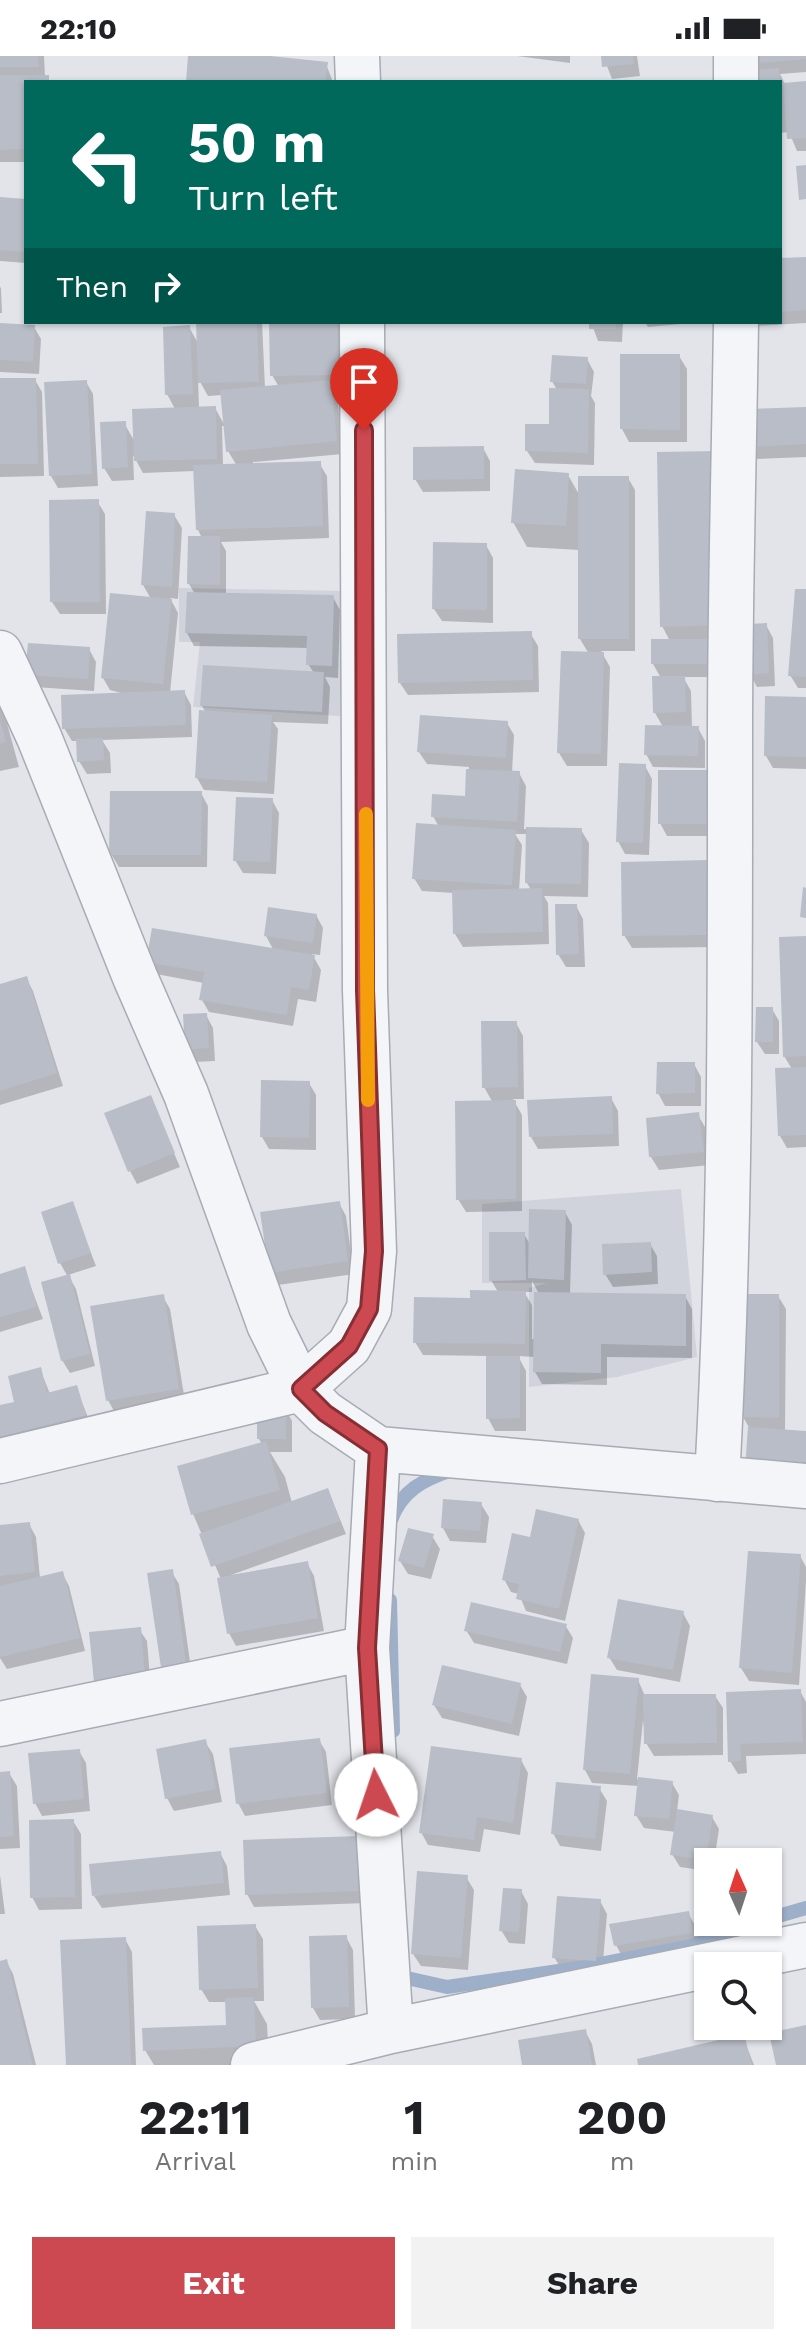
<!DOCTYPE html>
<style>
:root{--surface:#fff;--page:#f2f2f2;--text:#202124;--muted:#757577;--accent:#cd4951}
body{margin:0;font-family:"Work Sans",sans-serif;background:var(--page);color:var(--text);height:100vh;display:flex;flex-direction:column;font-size:30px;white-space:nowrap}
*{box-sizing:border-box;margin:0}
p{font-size:26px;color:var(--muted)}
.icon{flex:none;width:44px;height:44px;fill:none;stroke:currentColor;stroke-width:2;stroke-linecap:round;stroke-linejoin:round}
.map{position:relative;height:2009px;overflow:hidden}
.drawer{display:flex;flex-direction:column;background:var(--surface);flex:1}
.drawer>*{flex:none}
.banner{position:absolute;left:24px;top:24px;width:758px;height:244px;border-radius:0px;box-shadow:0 2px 6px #0004;background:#00695c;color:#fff;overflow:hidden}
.needle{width:52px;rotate:357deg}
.tools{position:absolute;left:694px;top:1792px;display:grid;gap:16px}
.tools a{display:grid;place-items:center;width:88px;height:88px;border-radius:0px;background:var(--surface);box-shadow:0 2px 6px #0004;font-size:40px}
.pin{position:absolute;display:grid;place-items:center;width:68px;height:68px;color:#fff;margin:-82px -34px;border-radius:50% 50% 50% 0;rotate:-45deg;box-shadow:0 0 8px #0007}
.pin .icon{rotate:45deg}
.me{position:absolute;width:88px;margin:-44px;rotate:356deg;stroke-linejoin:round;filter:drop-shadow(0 0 6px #0008)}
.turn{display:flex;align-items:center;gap:28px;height:168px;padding:0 32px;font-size:36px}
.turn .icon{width:104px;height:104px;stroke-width:2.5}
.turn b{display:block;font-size:56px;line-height:68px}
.then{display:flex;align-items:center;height:76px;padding:0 32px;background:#0003;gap:16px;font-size:30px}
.eta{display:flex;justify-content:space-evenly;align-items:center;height:136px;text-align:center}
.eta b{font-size:48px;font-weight:700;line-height:56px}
.cta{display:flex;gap:16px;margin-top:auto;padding:16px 32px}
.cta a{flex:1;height:92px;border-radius:0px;background:var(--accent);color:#fff;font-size:32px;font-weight:700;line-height:92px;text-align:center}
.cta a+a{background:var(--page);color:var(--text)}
.status{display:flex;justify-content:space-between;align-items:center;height:56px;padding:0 40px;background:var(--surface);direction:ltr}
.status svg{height:22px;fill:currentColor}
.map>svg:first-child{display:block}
.built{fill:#d0d3dc}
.shadow{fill:#0003;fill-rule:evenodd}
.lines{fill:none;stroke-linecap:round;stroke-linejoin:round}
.stream{stroke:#9dafc9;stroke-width:14}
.building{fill:#b9bdc7}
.street-casing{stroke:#a7abb4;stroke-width:47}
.street{stroke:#f4f5f8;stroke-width:44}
.route-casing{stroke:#852f35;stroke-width:20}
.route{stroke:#cd4951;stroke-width:14}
.slow{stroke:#f59e0b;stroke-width:14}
</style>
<div class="status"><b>22:10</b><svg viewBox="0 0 49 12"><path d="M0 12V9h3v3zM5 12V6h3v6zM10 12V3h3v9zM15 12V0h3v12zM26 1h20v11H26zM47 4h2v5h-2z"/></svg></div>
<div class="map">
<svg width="806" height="2009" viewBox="0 0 806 2009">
<rect width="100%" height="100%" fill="#e2e4ea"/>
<path class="built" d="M179,532l166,3 -5,125 -147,-9 7,-65h-21z
M681,1133l16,168 -80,20 -88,10v-99l18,-5h-65v-79z"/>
<path class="shadow" d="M0,0h44l1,21 6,5h-25v80h-26z
M190,0h59l77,8 7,18h-145z
M517,0h53v7z
M603,0h34l3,20 -28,3z
M747,0h59v16l-26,2 5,10 21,-1v68h-9l-8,-19 -9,1v-51h-27z
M0,143l26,2v62l-26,-2z
M806,203v64l-54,3 -2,-4h30v-62z
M0,230l1,3 1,24h-2z
M198,266h64l3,66 14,-1 -7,-12 -1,-53h72l1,65h-11l4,7 6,60 -90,8v4l66,-3 8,13 2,62 -108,4 5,9v44l107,2 7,13 -2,68 -13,-1 5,10 -2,37 -55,-2 5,7 -4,65 -70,-4 -7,-12 9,-65 -4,-7 112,-33 -6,-9 1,-16 -115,-2 -7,-13 8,-39 -6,-10 13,-46 -4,-8 -3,-59 -52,2 -10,-18 1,25 -22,1 -8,-13 20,-45 11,19 40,-33 -8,-15 22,-67 10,18zM198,322l10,18 14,-1 6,56 9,15h-14l-1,-40h3l-10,-18h-16z
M591,266h32l-1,20 -24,-1z
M645,266h57l-54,5z
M0,269l34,2 7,12 -2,35 -39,-2z
M679,300l8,13v73h-58l-7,-13z
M587,303l7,13 -3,24 4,7 -1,62 -59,-2 -8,-12 24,-25 6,-36 -5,-9z
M0,324h35l7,12 2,84 -44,1z
M86,326l7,12 5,92 -40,2 -7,-12z
M806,353v48l-50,2 -7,-13z
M483,392l7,13v30l-67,1 -8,-13z
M718,397v224h-35l8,14 1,37h6l7,13v27l-52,-1 -7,-13 17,-27 -8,-14 6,-35 -8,-14 17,-23 -8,-15z
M568,419l12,21 48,-18 7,12v161h-34l9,16 -3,99h-40l-8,-13 30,-99 -9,-15v-89l-53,-3 -14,-25z
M97,445l8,13 1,100h-46l-8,-12z
M174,459l8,13 -4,71 -8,-1 8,15 -8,80 14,-1 7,13 1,32 -90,3 8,13 1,20 -24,1 -8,-13 -1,-20h-6l-8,-13 61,-34 -15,-4 -7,-12 48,-79 -8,-14z
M486,489l7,13v65l-51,-2 -8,-12z
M806,535v97h-8l-8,-13z
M766,569l7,13 2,48 -18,1 -7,-13z
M530,577l8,13 1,46 -131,3 -8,-12z
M89,593l7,13 -2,29 -60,-4 -7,-13z
M0,642l19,69 -19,4z
M806,643v70l-33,-1 -7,-12z
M507,667l7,12 -2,38h7l7,13 -2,43 57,1 8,13 -1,54 -44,-1 4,7 1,41 -86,3 -8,-13 -1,-41 -32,-2 -8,-13 25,-51 -6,-11 34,-18 2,-31 -42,-3 -8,-12zM515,778h12v49l4,7 -12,1 3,-46z
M645,710l7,13 -3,76 -24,-1 -7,-13z
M712,716l7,64h-52l-7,-13z
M201,737l7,13 -1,61h-88l-8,-13z
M272,744l7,13 -3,61 -33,-1 -8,-13z
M708,806l9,85 -85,1 -8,-13z
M576,850l7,13 2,48h-19l-8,-13z
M316,859l7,13 -3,27 -8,-1 9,16 -5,32 -18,-3 -5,27 -84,-14 -7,-12 2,-17 -48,-9 -8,-13 126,-10 -8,-15z
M806,882v209l-19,1 -7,-12 12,-67 -8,-13z
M26,922l7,13 30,95 -63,19v-119z
M772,953l7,12v33h-14l-8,-12z
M206,959l7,13 2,33 -21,1 -7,-13z
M516,967l7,13 1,63h-11l9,16v96l-56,1 -8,-13 35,-96 -9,-16z
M694,1008l7,13v29h-36l-7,-13z
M309,1027l7,12v55l-47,-1 -7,-12z
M150,1041l30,70 -43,17 -7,-13z
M611,1042l7,13 1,35 -81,3 -7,-12z
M698,1059l7,12 5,38 -51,5 -8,-13 -3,-37z
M339,1147l7,13 8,58 -76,11 -7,-13z
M72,1148l24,62 -28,9 8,14 19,77 -25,7 -8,-13 6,-83 -8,-14z
M565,1156l7,13 -2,69 115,2 7,13v49l-85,-1v28l-65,-1 -7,-12v-15l-17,-1 8,15v60h-31l-7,-13v-62l-65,-1 -8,-13 57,-42 26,-8 -7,-12 33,-46 7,12zM532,1225l7,13 -3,45h-4v-34l-8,-13h8z
M650,1188l7,12 1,28 -45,3 -8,-13z
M24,1213l19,50 -43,13v-56z
M778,1240l8,13 -1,123 21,1 -56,-4 -7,-12z
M163,1241l7,12 15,92 -70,12 -7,-13z
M40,1313l10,25 26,-6 16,39 -92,25v-45l17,-4z
M285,1352l7,13v31h-22l15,25 7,26 36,-13 18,44 -115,41 76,-12 7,13 10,55 -88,15 -7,-13 -8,-54 -28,-65 69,-70 -3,-5z
M481,1448l8,13 -3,26 -36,-2 -7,-13z
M578,1464l7,13 -20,88 -39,-10 -7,-17 -8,-2 -7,-13 28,-39z
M29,1468l7,13 4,41 22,-5 7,13 16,65 -78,18 -7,-11v-131z
M432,1480l8,13 -9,30 -23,-5 -8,-13z
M800,1500l6,11v15l-7,103 -50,-4 -8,-13z
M171,1515l8,13 14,99 -22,3z
M683,1557l7,13 -10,56 -63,-12 -8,-13z
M565,1569l8,13 -6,26 -93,-21 -8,-13z
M139,1573l8,12 4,48 -48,5z
M638,1624l7,16h70l8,12v47l-69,1 -8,-13 -3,-23 -6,59 35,4 7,12 -2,16 35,6 7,12 -5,33h-6v9l-28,-4 -8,-13 4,-22 -32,-4 -8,-13 3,-29 -47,-3 -7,-13z
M520,1629l7,12 -8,39 -77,-18 -8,-13z
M800,1635l6,11v52l-60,2 1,17 -9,1 -8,-13 -2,-67z
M319,1684l7,12 6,53 -87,11 -7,-13z
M205,1686l8,12 9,48 -48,9 -7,-13z
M79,1695l7,12 4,48 -48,5 -7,-13z
M521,1704l7,13 -8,62 -36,-6 -4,23 -52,-7 -7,-13z
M9,1717l8,13 3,62 -20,1v-75z
M599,1732l8,13 -6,50 -41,-5 -7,-13z
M73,1765l8,13 1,75 -43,1 -7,-13z
M358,1782l9,65 -113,4 -7,-13z
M220,1797l7,13 3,29 -128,13 -8,-12z
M0,1819l5,39h-5z
M466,1821l8,13 -6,80 -47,-4 -8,-12z
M521,1835l7,13 -3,40 -16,-1 -8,-13z
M600,1845l7,13 -5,59 -40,-3 -8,-13z
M688,1857l7,12 4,20 -76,13 -7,-13z
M255,1870l8,13 1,62h-10l13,23 2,41h-115l-9,-15 83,-23 -1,-25h-18l-8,-13z
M346,1881l7,13 2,69 -35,1 -7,-12z
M125,1883l7,13 4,113h-68z
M6,1905l7,13 23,91h-36v-102z
M585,1975l7,13 4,21h-72z
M743,1981l11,28h-114z"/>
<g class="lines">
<path class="stream" d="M391,1464c11,-30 32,-40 61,-50
M390,1544l3,131
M768,1863l38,-11
M397,1916l1,4 49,11 132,-19 112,-22 69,-24"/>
</g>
<path class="building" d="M0,0h38l1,11h-39z
M188,0h82l58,6 -3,20h-139z
M601,0h32l1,8 -32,3z
M745,0h61v3l-60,5z
M779,12l1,14h-29l-1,-12z
M0,19h49v7h-23v67l-26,1z
M806,25v57l-19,1 -4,-56z
M806,109v34l-7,1 -3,-34z
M0,141l26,2v53l-26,-2z
M806,201v53l-26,2v-54z
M196,266h61l2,60 -61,1z
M269,266h68l1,53 -68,1z
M589,266h27v7h-27z
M0,267l35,2 -2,37 -33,-2z
M190,269l3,69 -28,1 -2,-68z
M620,298h60v76l-60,-1z
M552,299l36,2 -2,27 -36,-2z
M0,322h36l2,86h-38z
M87,324l5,94 -43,2 -5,-94z
M331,324l6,61 -111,11 -6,-62z
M549,332l40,1 -1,64 -63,-2v-27h24z
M216,350l1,53 -83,2 -2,-52z
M806,351v37l-59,3 -2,-38z
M126,365l2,46 -26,2 -2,-47z
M484,390v33l-71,1v-33z
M719,395l3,174 -62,2 -3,-175z
M321,405l2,65 -127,4 -3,-65z
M515,413l54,4 -3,53 -55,-3z
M578,420h51v163h-51z
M99,443l1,103h-50l-1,-102z
M146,455l29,2 -3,74 -31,-2z
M188,480h32v49l-33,-1z
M433,486l54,1v67l-55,-1z
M795,533h11v88l-18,-1z
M187,536l147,3 -2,71 -26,-1 1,-29 -122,-3z
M110,537l62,6 -9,85 -62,-6z
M767,567l2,50 -21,2 -2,-51z
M532,575l1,49 -135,3 -1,-49z
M651,583h61l-1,25h-60z
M28,587l62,4 -2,32 -63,-4z
M561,595l43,1 -3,102 -44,-1z
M203,609l121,7 -2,40 -122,-6z
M652,620h33l1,36 -33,1z
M185,634l1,35 -124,4 -1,-34z
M765,640l41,1v60l-42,-1z
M199,654l73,5 -5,67 -72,-4z
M420,659l88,6 -2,37 -89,-6z
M0,664l6,22 -6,2z
M645,669l54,1 -1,30 -54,-1z
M103,682l1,22 -27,2 -1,-23z
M619,707l27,1 -3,79 -27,-1z
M466,713l54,2 -3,51 -86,-5 1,-23 33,2z
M658,714h55v54h-55z
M110,735h92l-1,64h-92z
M236,741l37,1 -3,64 -37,-1z
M416,767l100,7 -4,55 -100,-6z
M526,771l56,1 -1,56 -56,-1z
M709,804l2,75 -89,1 -1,-74z
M803,831l3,1v30l-6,-1z
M542,832l1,44 -90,2 -1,-44z
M555,848h22l2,50 -23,1z
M268,851l49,7 -4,29 -49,-7z
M152,872l163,27 -6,35 -18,-3 -4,28 -88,-15 5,-28 -58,-10z
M806,880v120l-23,1 -4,-120z
M27,920l30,97 -57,18v-107z
M756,951h17v35h-18z
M207,957l2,35 -24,2 -2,-36z
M481,965h36l1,66 -36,1z
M657,1006h38v31l-39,1z
M806,1011v68l-28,1 -3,-68z
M261,1024l49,1 -1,57 -49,-1z
M151,1039l24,58 -47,19 -24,-59z
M612,1040l1,38 -84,3 -2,-37z
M516,1044v99l-60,1 -1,-99z
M699,1056l5,40 -55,5 -3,-39z
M73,1145l18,52 -33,11 -17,-52z
M340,1145l8,60 -79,12 -9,-61z
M529,1153l37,1 -2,70 -36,-2z
M489,1176h36l1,48 -37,1z
M651,1186l1,30 -49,3 -1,-31z
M25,1210l12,41 -37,10v-43z
M70,1218l20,80 -29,7 -20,-79z
M470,1234l56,1 -1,53 -112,-1 1,-46 56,1z
M534,1236l152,2v52l-85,-2v29l-68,-1z
M164,1238l15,95 -73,12 -16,-95z
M741,1238h38v124l-38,-1z
M486,1300h34v62l-34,1z
M41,1311l6,26 30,-8 9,30 -86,22v-32l14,-3 -6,-26z
M286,1350v33h-29v-32z
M748,1371l58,4v42l-61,-4z
M266,1385l14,49 -89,25 -14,-49z
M328,1432l12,33 -129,46 -12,-33z
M443,1443l39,3 -2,29 -39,-3z
M536,1453l43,10 -20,90 -43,-10 3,-15 -17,-4 10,-47 18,4z
M30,1466l5,50 -35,4v-51z
M408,1472l26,6 -10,34 -26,-7z
M748,1495l53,3 -9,119 -53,-5z
M308,1505l10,57 -91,16 -10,-56z
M173,1513l14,102 -25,3 -15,-101z
M63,1515l17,67 -80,19v-71z
M618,1543l66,12 -11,59 -66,-12z
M471,1546l96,22 -7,28 -96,-21z
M141,1571l4,50 -51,5 -5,-50z
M442,1609l79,18 -9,41 -80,-19z
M591,1618l48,4 -9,96 -47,-4z
M801,1633l2,53 -63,2 1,17 -13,1 -2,-70z
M643,1638h73l1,49 -73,1z
M320,1682l7,55 -91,11 -7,-56z
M206,1683l10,50 -51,10 -9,-50z
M431,1690l91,12 -9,65 -36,-6 -3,23 -55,-7z
M80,1693l4,50 -51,5 -5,-51z
M10,1715l4,65 -14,1v-65z
M638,1721l35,4 -4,38 -35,-3z
M556,1726l45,4 -6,53 -44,-5z
M677,1753l36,6 -7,45 -36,-5z
M74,1763l1,78 -45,1 -1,-78z
M359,1780l1,55 -115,4 -2,-55z
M221,1795l3,32 -132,13 -3,-32z
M417,1815l51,4 -7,83 -50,-4z
M503,1832l19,1 -3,43 -20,-1z
M557,1840l44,3 -5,62 -44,-3z
M689,1855l4,22 -79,13 -5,-22z
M256,1868l2,64 -59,2 -2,-64z
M347,1879l2,72 -38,1 -2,-72z
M126,1881l5,128h-65l-6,-125z
M7,1903l26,106h-33v-104z
M254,1941l2,49 -113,5 -1,-23 84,-3 -1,-27z
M806,1969v40h-30l-7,-32z
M586,1973l6,36h-70l-4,-25z
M744,1978l8,31h-114l-1,-6z"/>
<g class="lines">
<g class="street-casing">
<path id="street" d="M357,0l1,26
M736,0v26
M0,597l39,84 96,240 51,117 83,230 32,65 24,24 53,36 428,37
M378,1393l-11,199 24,383
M0,1405l301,-72 48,-43 20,-37 5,-58 -9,-261 -3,-668
M717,1423c14,-249 13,-496 13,-745 0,-137 4,-275 6,-412
M0,1668l367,-76
M253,2009l138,-34 415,-86"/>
</g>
<use href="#street" class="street"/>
</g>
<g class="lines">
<g class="route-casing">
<path id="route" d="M364,374l1,560 9,261 -5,58 -20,37 -48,43 24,24 53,36 -11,199 9,147"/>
</g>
<use href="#route" class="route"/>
<path class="slow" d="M366,758l2,286"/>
</g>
</svg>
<div class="tools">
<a><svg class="needle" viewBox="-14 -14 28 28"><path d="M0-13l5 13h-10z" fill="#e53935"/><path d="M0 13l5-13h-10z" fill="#757577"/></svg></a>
<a><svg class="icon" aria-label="search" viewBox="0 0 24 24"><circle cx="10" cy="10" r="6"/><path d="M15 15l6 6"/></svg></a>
</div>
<div class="pin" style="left:364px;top:374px;background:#d93025"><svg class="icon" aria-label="arrive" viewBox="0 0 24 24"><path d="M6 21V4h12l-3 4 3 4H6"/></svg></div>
<svg class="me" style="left:376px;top:1739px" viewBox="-20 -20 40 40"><circle r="19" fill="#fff"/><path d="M0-13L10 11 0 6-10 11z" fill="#cd4951"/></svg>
<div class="banner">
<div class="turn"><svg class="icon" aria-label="left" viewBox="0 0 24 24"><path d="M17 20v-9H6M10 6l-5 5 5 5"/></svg><div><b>50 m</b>Turn left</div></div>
<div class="then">Then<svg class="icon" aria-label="right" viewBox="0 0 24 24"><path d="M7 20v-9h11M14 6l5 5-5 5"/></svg></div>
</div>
</div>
<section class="drawer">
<div class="eta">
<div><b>22:11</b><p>Arrival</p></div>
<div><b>1</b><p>min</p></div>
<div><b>200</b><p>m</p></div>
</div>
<div class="cta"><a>Exit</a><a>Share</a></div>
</section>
